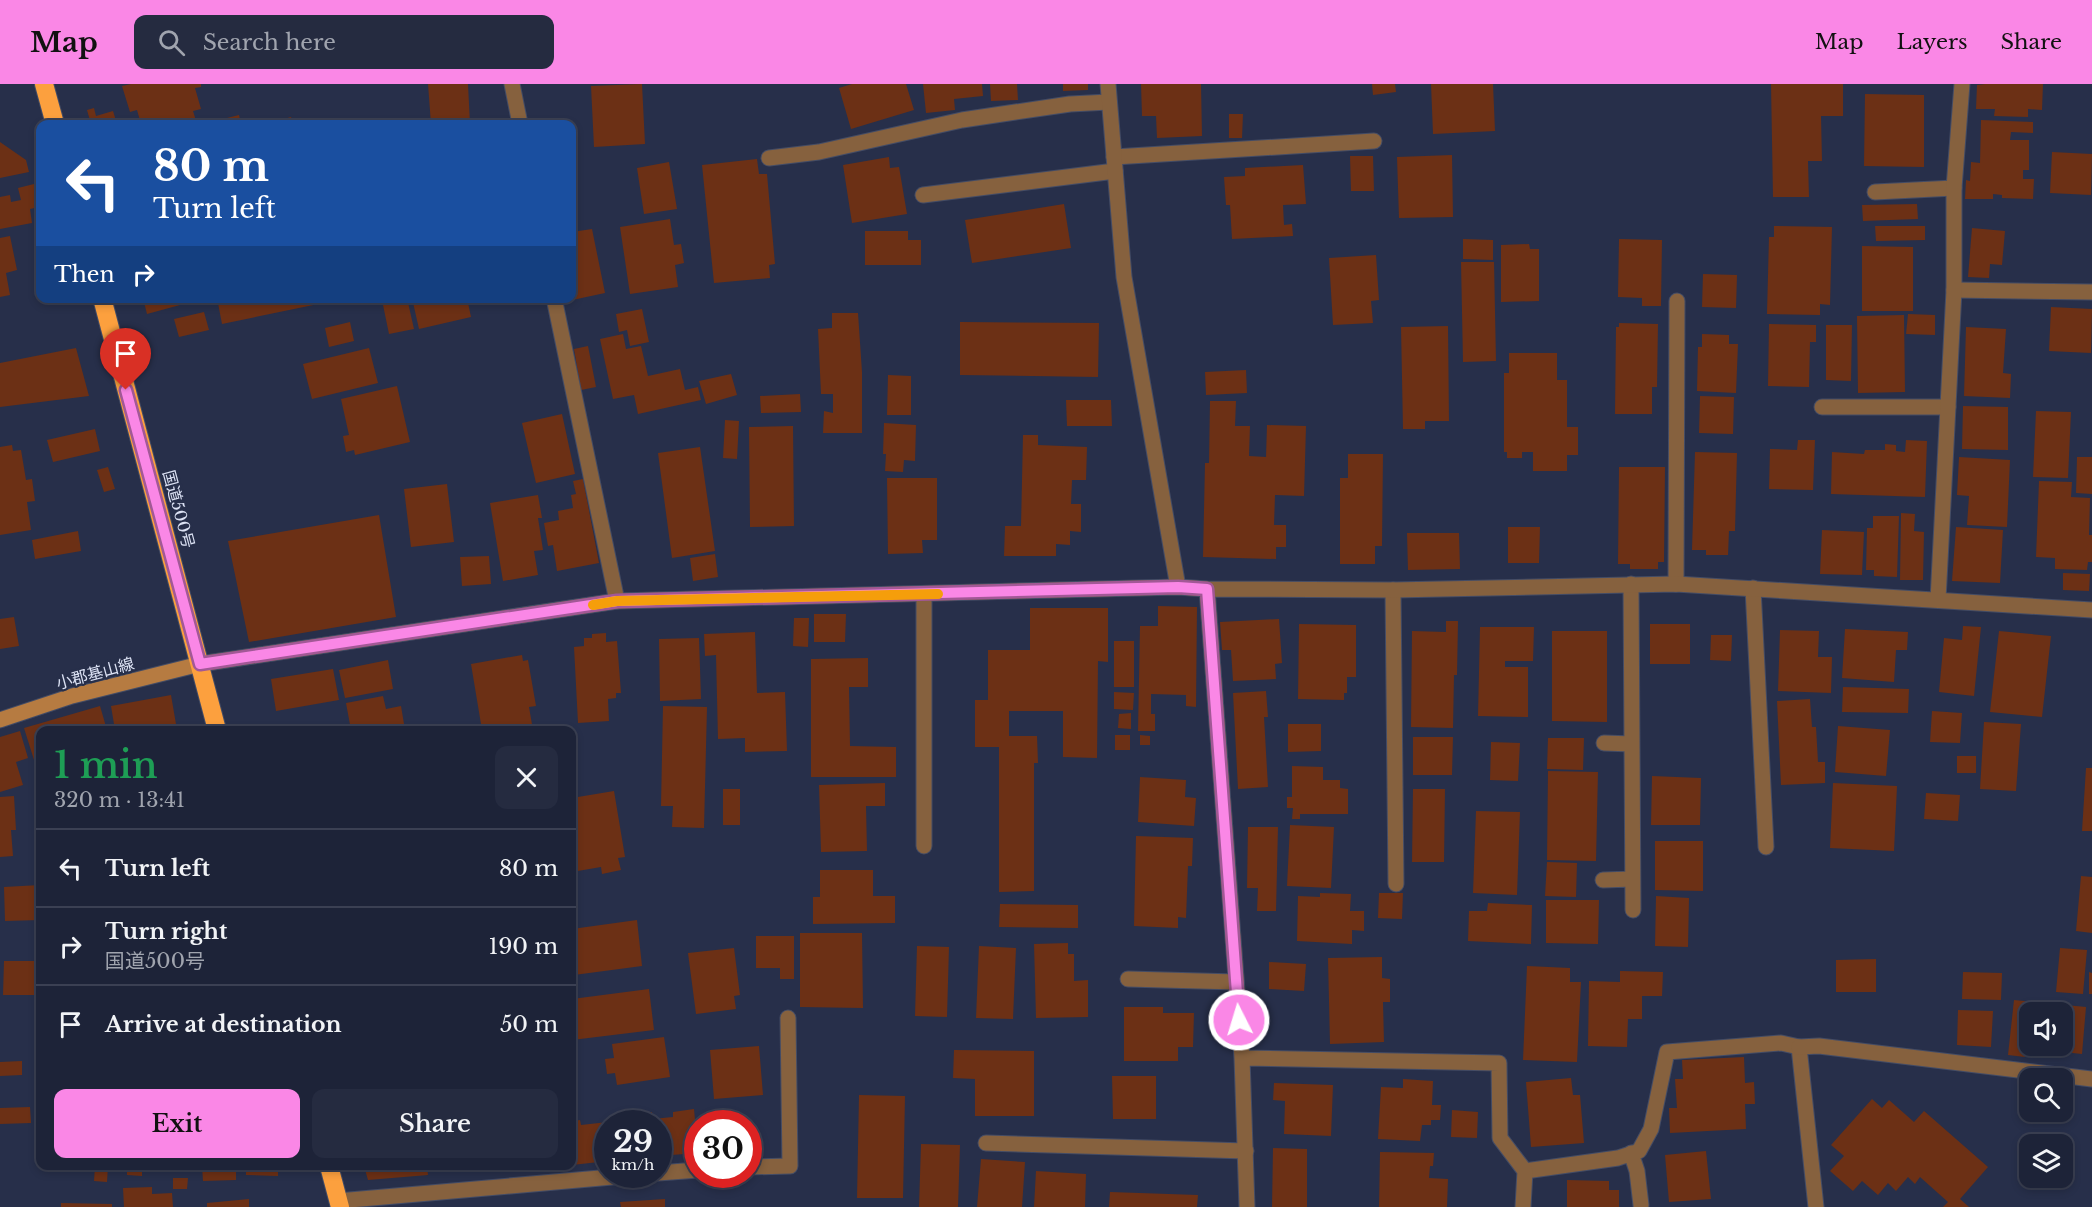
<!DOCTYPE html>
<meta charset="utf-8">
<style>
:root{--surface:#1d2338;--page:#252b40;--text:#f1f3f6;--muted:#a0a4ae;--line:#3b4053;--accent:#fa87e6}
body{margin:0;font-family:"Libre Baskerville","Noto Sans JP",serif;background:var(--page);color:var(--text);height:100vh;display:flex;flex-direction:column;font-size:22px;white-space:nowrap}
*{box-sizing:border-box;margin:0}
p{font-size:20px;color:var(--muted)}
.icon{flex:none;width:33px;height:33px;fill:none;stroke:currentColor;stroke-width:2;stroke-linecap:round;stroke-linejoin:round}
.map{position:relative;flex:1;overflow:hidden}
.details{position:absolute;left:36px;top:642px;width:540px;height:444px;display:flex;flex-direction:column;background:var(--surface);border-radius:12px;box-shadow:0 3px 9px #0003,0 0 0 2px var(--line)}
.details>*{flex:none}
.hud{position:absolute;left:36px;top:36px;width:540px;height:183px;border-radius:12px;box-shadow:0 3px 9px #0003,0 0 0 2px var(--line);background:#1a4fa0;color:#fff;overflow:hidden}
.tools{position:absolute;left:2019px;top:918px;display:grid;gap:12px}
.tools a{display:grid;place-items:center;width:54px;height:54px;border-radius:12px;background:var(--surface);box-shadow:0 3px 9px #0003,0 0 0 2px var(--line);font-size:30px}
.speed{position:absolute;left:594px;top:1026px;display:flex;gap:12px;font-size:30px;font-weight:700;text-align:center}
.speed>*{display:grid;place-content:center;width:78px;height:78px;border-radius:50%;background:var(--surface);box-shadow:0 3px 9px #0003,0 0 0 2px var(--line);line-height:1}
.speed small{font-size:15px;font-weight:400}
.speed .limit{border:9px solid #d22;background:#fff;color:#111}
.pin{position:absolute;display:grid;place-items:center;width:51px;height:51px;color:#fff;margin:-62px -26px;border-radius:50% 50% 50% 0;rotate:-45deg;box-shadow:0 0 6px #0007}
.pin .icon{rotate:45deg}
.me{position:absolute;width:66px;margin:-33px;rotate:355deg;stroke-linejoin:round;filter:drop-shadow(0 0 4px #0008)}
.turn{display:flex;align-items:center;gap:21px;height:126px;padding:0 18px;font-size:27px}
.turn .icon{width:78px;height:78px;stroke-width:2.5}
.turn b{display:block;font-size:42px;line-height:51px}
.then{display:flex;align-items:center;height:57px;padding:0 18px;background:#0003;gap:12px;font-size:22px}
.round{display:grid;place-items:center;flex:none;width:63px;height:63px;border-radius:12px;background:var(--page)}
.headline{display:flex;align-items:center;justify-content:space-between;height:102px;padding:0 18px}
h1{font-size:36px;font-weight:600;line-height:45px;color:#1e9e55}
.button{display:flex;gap:12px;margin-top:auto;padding:12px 18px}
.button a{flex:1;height:69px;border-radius:12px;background:var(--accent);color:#111;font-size:24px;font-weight:600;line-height:69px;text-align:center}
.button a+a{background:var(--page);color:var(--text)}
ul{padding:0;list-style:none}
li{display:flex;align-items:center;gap:18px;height:78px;padding:0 18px;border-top:2px solid var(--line)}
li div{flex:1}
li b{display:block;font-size:22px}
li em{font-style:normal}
header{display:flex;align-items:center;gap:36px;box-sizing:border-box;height:84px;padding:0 30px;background:var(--accent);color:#111}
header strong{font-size:28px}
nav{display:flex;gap:33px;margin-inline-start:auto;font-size:21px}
.search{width:420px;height:54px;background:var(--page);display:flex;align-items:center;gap:15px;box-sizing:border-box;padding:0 21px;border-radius:12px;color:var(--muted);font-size:22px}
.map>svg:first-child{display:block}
.building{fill:#6c3015;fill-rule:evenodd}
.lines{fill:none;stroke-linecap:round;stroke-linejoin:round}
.lane-casing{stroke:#444c65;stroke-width:17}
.street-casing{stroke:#444c65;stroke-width:17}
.secondary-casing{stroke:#444c65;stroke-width:17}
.highway-casing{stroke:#444c65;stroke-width:20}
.lane{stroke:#86613e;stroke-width:15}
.street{stroke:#86613e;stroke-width:15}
.secondary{stroke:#b67b41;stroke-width:15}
.highway{stroke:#fca03e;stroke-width:18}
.route-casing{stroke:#a25896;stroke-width:15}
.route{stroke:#fa87e6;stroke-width:10}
.slow{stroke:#f59e0b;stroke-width:10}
.labels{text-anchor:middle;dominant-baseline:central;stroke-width:4.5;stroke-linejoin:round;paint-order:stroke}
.street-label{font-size:16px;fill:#dce2f4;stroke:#272f4a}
</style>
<header>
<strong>Map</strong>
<div class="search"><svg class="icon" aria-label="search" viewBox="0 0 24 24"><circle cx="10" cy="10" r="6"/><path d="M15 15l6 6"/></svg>Search here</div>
<nav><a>Map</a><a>Layers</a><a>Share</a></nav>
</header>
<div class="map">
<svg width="2092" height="1123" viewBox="0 0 2092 1123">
<rect width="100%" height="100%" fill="#272f4a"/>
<path class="building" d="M131,0h70v3l-6,1 6,21 -8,2 4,13h-56l-4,-14 -7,2 -8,-26z
M428,0h40l2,40h-39z
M642,0l3,60 -51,3 -3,-61z
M852,0h54l8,26 -63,19 -12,-41z
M923,0h59l1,12 -29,3 1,11 -29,3z
M990,0h27l1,16 -27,1z
M1063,0h25v6l-25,1z
M1141,0h60l1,52 -45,2 -1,-22h-14z
M1372,0h23l1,8 -23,3z
M1431,0h62l2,47 -62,3z
M1771,0h72v32h-22l1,45h-14l1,36h-36z
M1985,0h58l-1,26 -14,-1v8l-34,-1 1,-7h-19l1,-24z
M1865,10l59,1v72l-60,-1z
M94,24l2,8 17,-5 4,13h-26l-4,-14z
M1229,30h14l-1,24h-13z
M239,31l2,9h-17l-1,-5z
M291,33l2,7h-26z
M1981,36l52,2v11l-22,-1 -1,8h19v30h-6v9h11l-1,20 -31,-1v-3l-9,-1v5h-28l1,-19 4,1 1,-19 9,1z
M0,58l26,18 3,12 -29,6z
M2052,68l40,2 -1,41 -41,-2z
M1452,71l1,62 -54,1 -2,-61z
M1350,72h23l1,35h-23z
M889,73l1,11 9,-1 8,47 -55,9 -9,-58z
M757,75l2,15h8l8,90 -6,1 1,13 -56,5 -12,-118z
M669,78l8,47 -33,5 -7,-46z
M1303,81l3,39 -23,1 1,20 8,-1 1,12 -61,3 -2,-34h-4l-2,-28 21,-1v-8z
M34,100l5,23 -9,2 2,14 -32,6v-32l10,-2 1,7 10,-2 -3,-12z
M1064,120l7,44 -99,15 -7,-43z
M1917,120l1,15 -55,2 -1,-16z
M670,135l4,26 7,-1 3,19 -9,2 3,22 -48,7 -10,-67z
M1774,142l58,1 -2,78 -10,-1v11l-53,-1 2,-77h5z
M1875,142h50v14l-49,1z
M1972,144l33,3 -3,34 -12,-1 -1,14 -21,-1z
M592,145l13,64 -42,9 -1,-4h10v-66z
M865,147h43v9h13v25h-56z
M10,152l7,34 -11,3 4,22 -10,2v-59z
M1463,155l30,1v20l-30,-1z
M1619,155l43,1 -1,66h-19v-8l-24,-1z
M1529,160l1,5h9v52l-38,1v-57z
M1862,162l51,1v64h-51z
M1376,171l3,45 -8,1 2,22 -40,2 -4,-67z
M1461,178h33l2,99 -33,1z
M1703,190l34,1 -1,33 -34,-1z
M143,214h59v1l-55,15z
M217,214h105l1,5 -101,21z
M388,214h19l7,31 -25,5 -7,-34z
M412,214h55l4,19 -52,12z
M2051,223l41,2 -1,44 -42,-2z
M642,225l7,33 -19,4 -3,-16 -8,2 -3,-18z
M204,228l5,18 -30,7 -5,-18z
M832,229h26l4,59v61h-39l1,-22 9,2v-19h-12l-3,-65 14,-1z
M1908,230l27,1v20l-29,-1z
M1904,231l1,77 -47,1 -1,-77z
M350,238l4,19 -25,6 -4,-19z
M960,238l139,1 -1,54 -138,-2z
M1619,239l39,1 -1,63h-5v27h-37l1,-87h3z
M1769,240l47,1v17h-6l-1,45 -41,-1z
M1826,241h26l-1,56 -25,-1z
M1448,242l1,95h-24v8h-22l-2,-102z
M1966,243l40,2 -3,44 8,1 -1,24 -46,-2z
M623,250l3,15 15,-3 7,30 32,-7 5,21 13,-3 3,13 -63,14 -4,-19 -21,4 -13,-60z
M1702,250l27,1v9h9l-2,49 -39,-2 1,-44h4z
M588,262l8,41 -15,3 -7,-41z
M76,264l13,48 -89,11v-44z
M369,264l9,35 -66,16 -9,-35z
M1509,269h48v27h10v47h11v28h-11v16h-34v-19h-11v6h-15v-6h-3v-79h5z
M1246,286l1,23 -41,2 -1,-23z
M731,290l6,21 -31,9 -7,-23z
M888,291l23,1v39h-24z
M397,302l13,56 -55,13 -1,-5 -8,2 -3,-16 6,-1 -8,-36z
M800,310l1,18 -40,1 -1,-17z
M1700,312l34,1 -1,37 -34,-1z
M1066,316h45l1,26h-45z
M1210,317h26l-1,25h15l-1,30 17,1 1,-32 39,1 -2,70 -29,-1 -1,30h12v22h-10v12l-73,-2 2,-94h4z
M1963,322l45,1v43l-46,-1z
M2036,327l35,1 -3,66 -35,-1z
M562,330l13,60 -39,9 -14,-60z
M725,336l14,1 -2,38 -14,-1z
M884,339l32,2 -1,36 -11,-1 -1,12 -18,-1 1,-17h-3z
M793,342l1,100 -44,1 -1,-100z
M95,345l5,22 -47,11 -6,-22z
M1023,351h15v10l49,2 -1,33h-14l-1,24h10v28l-11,-1v14l-14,-1v12h-52l1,-30h16z
M1798,356h17l-2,50 -44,-1 1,-40 27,1z
M1906,356l21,1 -2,56 -94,-3 1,-42 32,2 1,-4h20v-6l11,1v6l9,1z
M12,361l1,6 8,-1 5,30 6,-1 3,22 -8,1 4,28 -31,5v-88z
M700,363l15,104 -43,7 -14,-105z
M1695,368l42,1 -2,78h-6l-1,24h-22v-5h-14z
M1348,370h35l-1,92h-7v18h-35v-86h8z
M1959,373l51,3 -3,67 -40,-2 2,-29 -12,-1z
M2077,373h15v37l-16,-1z
M108,383l7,22 -11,3 -7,-22z
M1619,383h46l-1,95h-6v7h-28v-5h-12z
M887,394h50v62h-15l1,13 -35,1z
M583,395l16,84 -42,8 -4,-26 -5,1 -4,-23 15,-3 -1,-9 15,-3 -2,-13 5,-1 -3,-13z
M2039,397l33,1 -1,15 19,1 -1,37h3v27h-4l-1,8 -32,-1v-11l-19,-1z
M447,400l7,58 -43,5 -7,-58z
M538,411l4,23h-4l5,32 -9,1 4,24 -35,6 -13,-78z
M1901,429l14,1 -1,17 10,1 -1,48h-23z
M379,431l17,102 -147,25 -21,-101z
M1873,432h26l-2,61 -23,-1v-6h-8l1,-42h6z
M1508,443h32l-1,36h-31z
M1956,443l47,3 -3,53 -48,-2z
M1822,446l42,2 -2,43 -42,-1z
M78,447l3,20 -46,8 -3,-19z
M1407,449h52l1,36 -52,1z
M715,470l3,23 -25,4 -3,-23z
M489,472l2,28 -29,2 -2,-29z
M2063,489l27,1 -1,17 -26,-1z
M1158,522l39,1 -1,100 -10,-1v-11l-35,-1v20h4v17h-17l2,-105h18z
M1030,524h78v54l-10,-1 -1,97 -34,-1v-46h-54v25h28l1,27h-4v128l-35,1v-145h-24v-47h13v-50h42z
M814,530h32l-1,28h-31z
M14,533l5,29 -19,3v-30z
M794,534h15l-1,29 -15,-1z
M1279,535l3,44 -7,1 1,15 -43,2 -2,-31h-9l-2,-28z
M1446,537h12l-1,54h-3l-1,53 -42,-1 1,-96 34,1z
M1299,540l57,1v52h-9v16h-3v7l-46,-1z
M1650,540h40v40h-40z
M1963,542l18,1 -7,69 -35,-4 5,-54 18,2z
M1480,543h54l-1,34h-28v6h23v50l-50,-1z
M1845,545l63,3 -1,18h-11l-2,32 -52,-4z
M1780,546l39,1 -1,26h14l-1,36 -53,-2z
M1552,547h55v91l-55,-1z
M1999,547l52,5 -9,81 -52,-5z
M755,548l2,61 28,-1 2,59 -42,1v-14l-27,1 -2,-84 -11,1 -1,-22z
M606,549v9l11,-1 4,52h-5v5l-8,1 1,22 -31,2 -4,-76 10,-1v-8h8v-4z
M1711,551h21l-1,26 -21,-1z
M699,554l2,61 -41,2 -1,-62z
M1114,557h20v46h-20z
M522,571l1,6 5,-1 8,46 -7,1 4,23h-51l-11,-66z
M868,574v29h-19l1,59 46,1v30h-85v-118z
M388,576l5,29 -48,9 -6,-28z
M333,585l6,31 -63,11 -5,-32z
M1843,603l66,2 -1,24 -66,-1z
M1266,607l2,26h-4l4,70 -30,2 -5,-96z
M1114,608l20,1 -1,17 -19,-1z
M171,611l6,35h-62l-4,-24z
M383,612l3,13 15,-3 4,24h-54l-5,-27z
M1810,615l2,28h4l2,35h7v21l-44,2 -4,-84z
M100,622l7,24h-67v28l-6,2 -10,-32z
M663,622l44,1 -3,121 -32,-1 1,-21h-12z
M1932,627l30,2 -2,30 -30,-1z
M1131,629v16l-13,-1 1,-14z
M1984,638l37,2 -5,67 -36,-2z
M1288,640h33v27l-33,1z
M1838,642l52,4 -4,46 -51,-4z
M20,647l8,27 -12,4 7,23 -23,7v-55z
M1115,651h15v15h-15z
M1140,651l10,1v9h-10z
M1413,653h40l-1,38h-39z
M1548,654h36l-1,32 -36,-1z
M1491,658l29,1 -2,38 -28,-1z
M1957,672h19v17h-19z
M1292,682l31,1v13h17v8l8,1v25h-48v5h-8l1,-11h-6v-11h5z
M2086,684h6v63h-10z
M1548,687l50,1 -2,89 -49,-1z
M1652,692l49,2 -1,47h-49z
M1140,693l46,3 -1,17 11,1 -2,28 -56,-4z
M885,699v23h-19l1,45 -46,1 -2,-67z
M1833,699l64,3 -3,65 -64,-3z
M723,705h17v36h-17z
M1413,705h32l-1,73h-32z
M614,707l11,66 -7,1 3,12 -19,4 -1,-7 -29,5v-74z
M1926,709l34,2 -2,26 -34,-2z
M14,712l2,34h-5l2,26 -13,1v-60z
M1476,727l44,1 -3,83 -44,-2z
M1290,741l44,2 -3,61 -44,-2z
M1248,743h30l-2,84h-19l1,-23h-11z
M1136,752l57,2 -1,28h-4l-2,52 -8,-1v11l-44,-2z
M1655,757h48v50l-48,-1z
M1547,778l30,1 -1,34 -31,-1z
M820,786h53v26h22v27l-82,1v-27h7z
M2081,792l11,1v56l-16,-2z
M40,801v35l-35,1 -1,-34z
M1320,809l31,1 -1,17h14v20l-12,-1v14l-55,-3 1,-45 22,1z
M1379,809h24l-1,26 -24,-1z
M1656,812l33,2 -1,49 -33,-1z
M1546,816h53l-1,44 -52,-1z
M1488,819l44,2 -1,39 -63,-3 1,-30h18z
M1000,820l78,1v23l-79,-1z
M637,836l5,46 -68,9 -2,-46z
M800,849h62l1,75 -63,-1z
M756,852h38v43h-14v-11h-24z
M1068,859v11h6v27l14,-1v37l-52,1 -2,-74z
M917,862l32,1 -2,70 -32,-1z
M979,862l37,2 -3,71 -37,-1z
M734,864l6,47 -6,1 2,13 -40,5 -8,-61z
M2060,864l27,2 -4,44 -27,-2z
M1382,873v21l8,1v23h-7l1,40 -54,2 -2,-86z
M1876,875v33h-40v-32z
M4,877h32l-1,34h-32z
M1269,878l37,2 -2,27 -35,-2z
M1527,882l43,2v14h11l-4,80 -54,-2z
M1620,887l43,1 -1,24h-20v23h-14l-1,28 -39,-1 1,-65 31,1z
M1963,888l39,1 -1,27 -39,-1z
M2089,888l3,1v21h-3z
M649,905l5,41 -82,10v-41z
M2014,916l72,7 -4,47 -56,-6 -1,9 -17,-2zM2030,928h32v34h-32z
M1124,923h39v6h31l-1,34h-15v14h-54z
M1958,926l35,1 -2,36 -34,-2z
M664,953l6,40 -53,8 -2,-12 -8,1 -2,-15 9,-1 -2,-14z
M759,962l4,49 -49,4 -4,-49z
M954,966l80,1v65h-59v-37l-22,-1z
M1744,973l1,26 9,-1 1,22h-10l1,25 -76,4 -1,-25h8l-2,-29h8l-1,-19z
M22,977v14l-22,1v-14z
M36,979h4v16h-3z
M1112,992h44v43h-43z
M1571,994l2,17h7l4,48 -53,4 -5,-65z
M1403,995l30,2 -1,24h9l-1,15h-9v5h-9l-2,16 -42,-2 3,-52 22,1z
M1274,999l59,2 -2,51 -47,-2 1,-33 -12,-1z
M859,1011l46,1 -2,102h-46z
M1872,1015l10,9 7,-8 25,22 10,-11 64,56 -28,32 9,8h-26l5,-5 -28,-25 -5,7 -7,-7 -12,14 -8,-8 -10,12 -16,-14 -9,10 -23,-20 14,-15 -13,-11z
M30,1023l1,16 -31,1v-16z
M694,1025l4,44 -40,3v-32h-48v-2l17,-2 -1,-5 26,-3v7l21,-2v-5z
M1452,1026l26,2 -1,26 -26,-1z
M2029,1028h26v4l-26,-2z
M580,1036l1,5 27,-3v39l-36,4v-44z
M921,1060l39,1 -2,62h-39z
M1273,1064l34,1v58h-35z
M1706,1067l5,48 -42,3 -4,-47z
M1380,1068l54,1 -1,13h-3l-1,12 19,1 -1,28h-68z
M981,1075l44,3 -3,45h-45z
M95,1082h13l-1,16 -13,-1z
M127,1082h15v10l-15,-1z
M150,1082h23l1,4 -24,2z
M202,1082h34v14l-33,1z
M246,1082h32v10l-32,-1z
M364,1082h63l1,9 -60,5z
M469,1082h47v2l-47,4z
M1036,1087l50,3 -1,33h-51z
M173,1094h15l-1,11h-14z
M1567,1096l42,1v9h10v17h-52z
M152,1103v7l20,-1 1,14h-49l-1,-19z
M1110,1108l88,3 -1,12h-88z
M249,1115v8h-42v-4z
M665,1115v8h-44l-1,-5z
M61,1119l51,1v3h-51z"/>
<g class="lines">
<g class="lane-casing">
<path id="lane" d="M512,0l8,40
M1114,73l260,-16
M769,74l50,-6 143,-32 108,-16 39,-2
M1875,108l79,-4
M923,111l192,-24
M1954,206l138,2
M554,214l63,303
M1822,323h126
M1631,500l2,326
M1676,500l1,-283
M1753,504l13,259
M1393,506l3,294
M924,511v251
M1604,659l28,1
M1603,796l29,-1
M1128,895l108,3
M986,1059l260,8
M1631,1069l6,18 4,34
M1525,1087l93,-13 21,-7 12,-22 16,-77 114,-9 18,4 17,160"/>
</g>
<g class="street-casing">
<path id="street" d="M1108,0l16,193 54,310
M1207,505l35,469 5,149
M1938,516l16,-310v-102l8,-104
M200,580l417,-63 561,-14 29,2 186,1 283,-6 416,26
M1799,963l20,-1 273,33
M1242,974l257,5 1,75 25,33 -2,36
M748,1083l42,-1 -2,-148
M658,1089l40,-3
M338,1117l308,-27"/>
</g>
<g class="secondary-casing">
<path id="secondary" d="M0,636l72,-24 128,-32"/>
</g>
<g class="highway-casing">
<path id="highway" d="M44,0l11,40
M102,214l115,432
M329,1082l11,41"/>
</g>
<use href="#lane" class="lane"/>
<use href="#street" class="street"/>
<use href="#secondary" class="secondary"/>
<use href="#highway" class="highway"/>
</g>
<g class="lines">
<g class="route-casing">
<path id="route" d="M126,306l74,274 417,-63 561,-14 29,2 32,431"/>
</g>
<use href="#route" class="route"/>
<path class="slow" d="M593,521l24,-4 321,-7"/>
</g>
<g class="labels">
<g class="street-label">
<text transform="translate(179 425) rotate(75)">国道500号</text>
<text transform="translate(95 589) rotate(-15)">小郡基山線</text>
</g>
</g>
</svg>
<div class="tools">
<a><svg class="icon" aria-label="sound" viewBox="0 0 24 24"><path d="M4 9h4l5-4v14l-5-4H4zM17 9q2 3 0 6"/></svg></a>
<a><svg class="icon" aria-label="search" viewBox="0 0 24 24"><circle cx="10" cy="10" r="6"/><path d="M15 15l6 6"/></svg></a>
<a><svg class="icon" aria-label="layers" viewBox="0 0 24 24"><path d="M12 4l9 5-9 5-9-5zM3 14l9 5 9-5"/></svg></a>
</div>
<div class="speed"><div>29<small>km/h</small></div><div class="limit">30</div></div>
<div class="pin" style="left:126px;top:306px;background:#d93025"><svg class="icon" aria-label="arrive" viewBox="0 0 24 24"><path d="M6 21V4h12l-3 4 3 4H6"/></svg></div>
<svg class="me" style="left:1239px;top:936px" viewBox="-20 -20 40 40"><circle r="17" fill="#fa87e6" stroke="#fff" stroke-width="3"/><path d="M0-11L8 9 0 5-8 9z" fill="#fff"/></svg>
<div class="hud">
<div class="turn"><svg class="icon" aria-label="left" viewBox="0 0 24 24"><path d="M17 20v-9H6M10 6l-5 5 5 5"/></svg><div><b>80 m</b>Turn left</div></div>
<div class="then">Then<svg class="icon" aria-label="right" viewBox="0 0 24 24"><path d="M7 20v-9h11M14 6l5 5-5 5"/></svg></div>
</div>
<section class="details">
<div class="headline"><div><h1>1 min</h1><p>320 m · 13:41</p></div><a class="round"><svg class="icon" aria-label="close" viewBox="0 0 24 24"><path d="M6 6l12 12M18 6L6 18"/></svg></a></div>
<ul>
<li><svg class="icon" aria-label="left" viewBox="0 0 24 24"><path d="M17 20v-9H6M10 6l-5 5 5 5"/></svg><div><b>Turn left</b></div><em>80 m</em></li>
<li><svg class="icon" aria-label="right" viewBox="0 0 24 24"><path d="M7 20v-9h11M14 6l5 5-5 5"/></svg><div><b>Turn right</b><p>国道500号</p></div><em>190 m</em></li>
<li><svg class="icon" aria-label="arrive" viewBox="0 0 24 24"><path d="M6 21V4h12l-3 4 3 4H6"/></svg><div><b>Arrive at destination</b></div><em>50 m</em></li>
</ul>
<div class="button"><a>Exit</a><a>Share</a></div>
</section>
</div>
